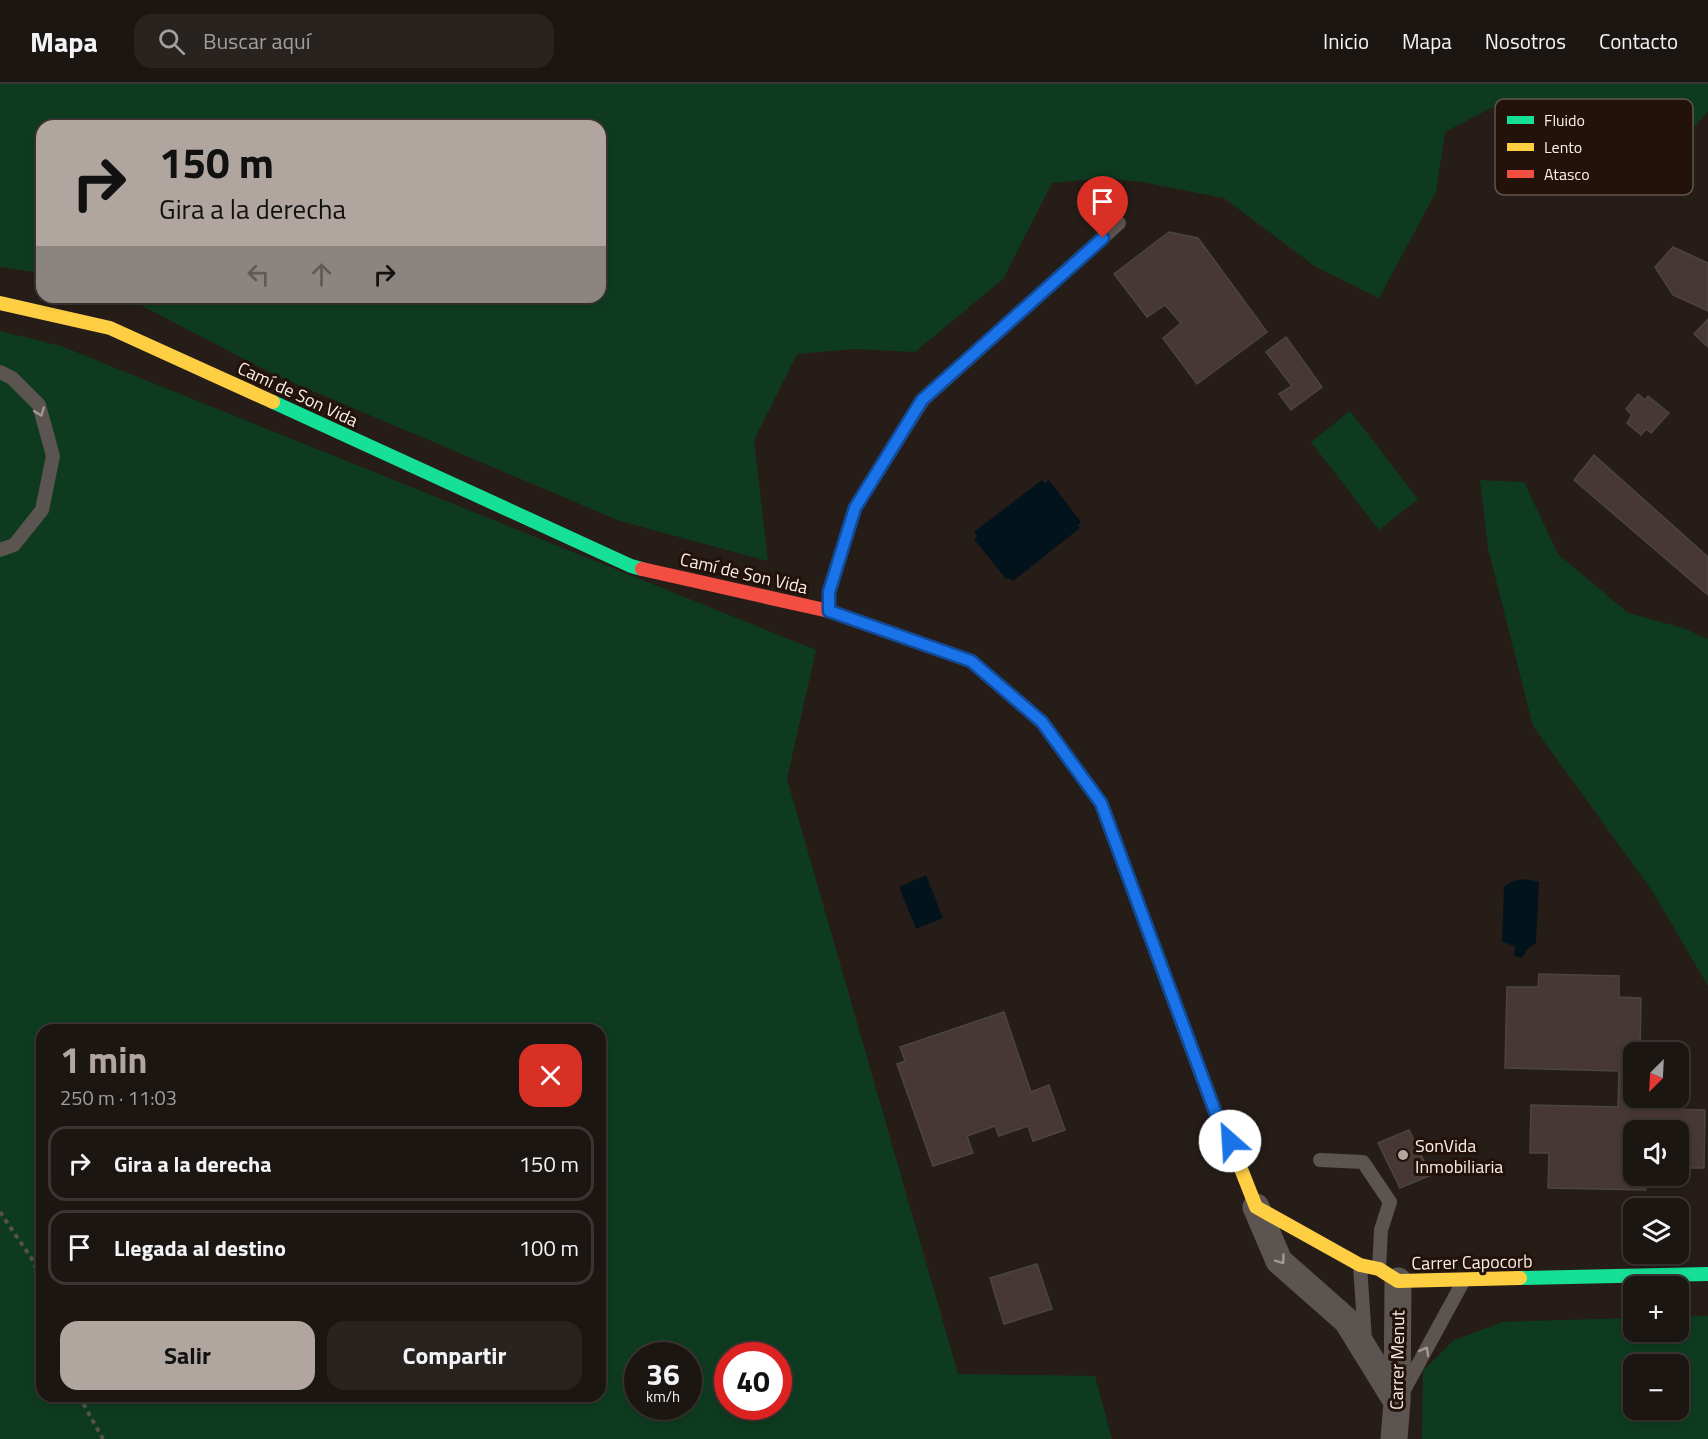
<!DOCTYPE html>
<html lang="es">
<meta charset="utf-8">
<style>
:root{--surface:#1c1612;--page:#292320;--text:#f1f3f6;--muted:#a09f9f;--line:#3a3532;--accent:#b0a59f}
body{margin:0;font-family:"Titillium Web",sans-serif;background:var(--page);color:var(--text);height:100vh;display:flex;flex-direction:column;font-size:22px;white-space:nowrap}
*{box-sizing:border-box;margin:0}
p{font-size:20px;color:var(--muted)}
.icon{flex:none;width:33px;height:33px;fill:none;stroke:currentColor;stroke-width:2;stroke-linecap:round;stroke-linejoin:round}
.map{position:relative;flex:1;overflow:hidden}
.details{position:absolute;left:36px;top:940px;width:570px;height:378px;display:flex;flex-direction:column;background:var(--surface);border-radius:18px;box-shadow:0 3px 9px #0003,0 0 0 2px var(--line)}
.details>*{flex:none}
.guide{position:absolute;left:36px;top:36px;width:570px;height:183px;border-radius:18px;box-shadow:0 3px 9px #0003,0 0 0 2px var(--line);background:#b0a59f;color:#111;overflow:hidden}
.needle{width:39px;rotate:204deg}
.buttons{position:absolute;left:1623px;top:958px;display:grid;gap:12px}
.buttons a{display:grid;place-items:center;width:66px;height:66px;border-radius:12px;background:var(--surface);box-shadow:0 3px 9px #0003,0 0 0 2px var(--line);font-size:30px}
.speed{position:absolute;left:624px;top:1258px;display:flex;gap:12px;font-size:30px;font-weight:700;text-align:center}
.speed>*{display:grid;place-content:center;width:78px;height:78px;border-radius:50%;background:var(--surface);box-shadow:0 3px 9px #0003,0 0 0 2px var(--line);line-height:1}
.speed small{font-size:15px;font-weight:400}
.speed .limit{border:9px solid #d22;background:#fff;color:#111}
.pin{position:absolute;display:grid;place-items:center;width:51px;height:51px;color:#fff;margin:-62px -26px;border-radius:50% 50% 50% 0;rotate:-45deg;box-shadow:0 0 6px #0007}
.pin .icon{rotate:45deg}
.me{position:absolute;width:66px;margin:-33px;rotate:334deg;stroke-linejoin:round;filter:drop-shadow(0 0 4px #0008)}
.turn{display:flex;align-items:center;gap:21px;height:126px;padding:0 24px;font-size:27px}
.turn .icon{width:78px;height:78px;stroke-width:2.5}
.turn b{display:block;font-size:42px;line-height:51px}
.lanes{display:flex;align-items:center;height:57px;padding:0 24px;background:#0003;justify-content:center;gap:30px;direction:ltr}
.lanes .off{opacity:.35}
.round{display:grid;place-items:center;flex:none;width:63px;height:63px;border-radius:18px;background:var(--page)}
.overview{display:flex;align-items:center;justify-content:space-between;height:102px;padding:0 24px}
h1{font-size:36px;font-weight:700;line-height:45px;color:var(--accent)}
.action{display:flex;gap:12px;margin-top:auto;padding:12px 24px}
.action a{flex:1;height:69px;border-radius:18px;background:var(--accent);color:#111;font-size:24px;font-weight:700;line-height:69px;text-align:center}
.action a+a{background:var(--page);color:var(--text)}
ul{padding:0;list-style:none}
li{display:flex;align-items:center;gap:18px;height:75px;margin:0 12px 9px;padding:0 12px;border:3px solid var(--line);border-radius:18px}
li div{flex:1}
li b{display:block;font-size:22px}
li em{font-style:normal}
header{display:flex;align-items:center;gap:36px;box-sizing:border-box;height:84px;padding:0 30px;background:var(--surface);border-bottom:2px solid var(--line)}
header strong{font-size:28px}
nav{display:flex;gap:33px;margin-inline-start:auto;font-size:21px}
.search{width:420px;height:54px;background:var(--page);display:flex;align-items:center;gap:15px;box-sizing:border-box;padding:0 21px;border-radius:18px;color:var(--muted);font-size:22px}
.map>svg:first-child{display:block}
.green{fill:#0e3b20;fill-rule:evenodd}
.water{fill:#03131c}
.building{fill:#483835;stroke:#4c4441;stroke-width:1.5}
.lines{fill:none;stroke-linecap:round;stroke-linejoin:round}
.path{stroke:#57514d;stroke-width:4;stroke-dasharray:4.5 4.5;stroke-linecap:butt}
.lane{stroke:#5b5450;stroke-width:14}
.street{stroke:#5b5450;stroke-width:27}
.fast{stroke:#16e098;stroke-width:14}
.slow{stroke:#ffcf43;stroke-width:14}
.jam{stroke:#f24e42;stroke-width:14}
.oneway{stroke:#a39994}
.route-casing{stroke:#114b97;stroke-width:15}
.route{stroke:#1a73e8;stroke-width:10}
.poi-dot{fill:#b0a59f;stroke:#221209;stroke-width:2}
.labels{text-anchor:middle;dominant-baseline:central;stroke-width:6;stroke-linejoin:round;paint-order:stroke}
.street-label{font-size:18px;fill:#fbeee8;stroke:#221209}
.poi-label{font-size:18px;fill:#fbeee8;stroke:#221209;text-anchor:start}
.key{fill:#221209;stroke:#63544c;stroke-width:1.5}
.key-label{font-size:16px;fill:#fbeee8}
</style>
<header>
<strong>Mapa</strong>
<div class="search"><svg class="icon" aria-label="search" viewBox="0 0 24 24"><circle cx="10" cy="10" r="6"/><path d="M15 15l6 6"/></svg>Buscar aquí</div>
<nav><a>Inicio</a><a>Mapa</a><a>Nosotros</a><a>Contacto</a></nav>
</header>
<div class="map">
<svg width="1708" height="1355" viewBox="0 0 1708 1355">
<rect width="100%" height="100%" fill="#261d18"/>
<path class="green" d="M0,0h1708v27l-45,52 -94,-24 -72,-34 -52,27 -9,60 -57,106 -63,-31 -92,-69 -82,-16 -38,-4 -52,5 -49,96 -88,73 -61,-3 -57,5 -43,86 14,121 -148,-40 -345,-146 -150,-78h475v-171h-558v147l-42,-6z
M0,247l61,15 755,304 -29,129 171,595 137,2 17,63h-1112zM42,946h558v366h-558zM638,1272h50v51h-50zM728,1272h50v51h-50z
M1350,327l68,88 -39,31 -68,-88z
M1480,396l44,2 34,72 70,59 55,15 25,11v347l-55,-94 -120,-166 -45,-178z
M1708,1232v123h-286l1,-68 31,-31 49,-18 130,-4 1,14h44l1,-15zM1634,1281h44v45h-44z"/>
<path class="water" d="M1042,396l3,3 4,-3 32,42 -3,3 2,3 -67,53 -4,-3 -3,1 -32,-40 3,-3 -3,-4z
M926,791l17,43 -27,11 -17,-42z
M1524,795l15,3 -3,61 -9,6 -5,9 -8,-2 1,-9 -13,-6 2,-54 9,-6z"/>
<path class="building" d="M1169,148l29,6 69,94 -70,52 -34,-46 18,-15 -16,-18 -18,12 -33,-43z
M1673,163l35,16v48l-35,-16 -18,-28z
M1708,235v28l-14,-13z
M1286,253l36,50 -31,23 -12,-16 13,-8 -26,-34z
M1638,310l7,6 3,-4 21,17 -18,20 -5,-4 -5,6 -14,-12 5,-8 -6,-6z
M1594,371l114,102v38l-134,-115z
M1539,890l80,2v21l22,1 -1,55h-6v45l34,3v8l37,1 -1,58h-26v-37h-44v45h12v14l-98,-2 1,-35h-19l1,-48 87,2 1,-36 -114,-3 2,-81h31z
M1004,928l27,80 18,-7 16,45 -32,11 -5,-15 -29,10 -4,-10 -28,10 6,17 -40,13 -36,-102 8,-3 -5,-14z
M1409,1046l22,45 -31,13 -22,-45z
M1037,1180l15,45 -48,15 -14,-46z"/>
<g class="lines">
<path class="path" d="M0,1128l34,50 8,27
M79,1312l24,43"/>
<path class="lane" d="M0,288l12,6 27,27 14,51 -11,54 -28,35 -14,5
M829,527v-19l26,-84 68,-108 196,-177
M1320,1076l43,2 27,40 -9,28 -2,39
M1360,1181l5,75
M1403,1308l61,-112"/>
<path class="street" d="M1256,1123l23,54 68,60 50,81
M1394,1355l3,-37 1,-121"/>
<path class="fast" d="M273,318l358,164 11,3
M1013,613l29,25 59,81 83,225
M1520,1194l188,-4"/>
<path class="slow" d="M0,219l110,25 163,74
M1184,944l32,86 14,27 26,66 104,58 19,4 19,12 122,-3"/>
<path class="jam" d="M642,485l187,42 142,50 42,36"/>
</g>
<defs><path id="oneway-chevron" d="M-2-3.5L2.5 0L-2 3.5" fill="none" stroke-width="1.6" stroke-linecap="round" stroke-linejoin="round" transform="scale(1.5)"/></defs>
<g class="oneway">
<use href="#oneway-chevron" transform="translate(40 328) rotate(70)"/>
<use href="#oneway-chevron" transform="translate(1281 1176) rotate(54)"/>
<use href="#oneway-chevron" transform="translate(1425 1267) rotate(-61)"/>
</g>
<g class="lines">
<g class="route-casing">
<path id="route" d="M1103,154l-181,162 -67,108 -26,84v19l142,50 71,61 59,81 115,311 14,27"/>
</g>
<use href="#route" class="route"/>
</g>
<circle class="poi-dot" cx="1403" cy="1071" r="6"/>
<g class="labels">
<g class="street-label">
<text transform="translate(298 310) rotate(25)">Camí de Son Vida</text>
<text transform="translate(744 489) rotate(13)">Camí de Son Vida</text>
<text transform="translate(1472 1178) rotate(-1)">Carrer Capocorb</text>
<text transform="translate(1397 1276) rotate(-89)">Carrer Menut</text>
</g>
<g class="poi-label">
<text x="1415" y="1061">SonVida<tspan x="1415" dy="21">Inmobiliaria</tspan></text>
</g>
</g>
<rect x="1495" y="15" width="198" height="96" rx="9" class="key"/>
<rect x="1507" y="32" width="27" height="8" fill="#16e098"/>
<rect x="1507" y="59" width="27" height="8" fill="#ffcf43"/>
<rect x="1507" y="86" width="27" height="8" fill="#f24e42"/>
<g class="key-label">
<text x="1544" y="42">Fluido</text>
<text x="1544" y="69">Lento</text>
<text x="1544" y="96">Atasco</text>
</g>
</svg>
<div class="buttons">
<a><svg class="needle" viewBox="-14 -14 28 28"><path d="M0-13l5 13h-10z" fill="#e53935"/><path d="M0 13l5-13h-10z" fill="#a09f9f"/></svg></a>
<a><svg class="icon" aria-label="sound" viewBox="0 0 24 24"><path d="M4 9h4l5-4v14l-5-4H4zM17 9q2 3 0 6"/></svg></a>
<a><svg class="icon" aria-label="layers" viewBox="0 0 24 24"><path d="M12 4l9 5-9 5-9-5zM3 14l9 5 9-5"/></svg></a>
<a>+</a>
<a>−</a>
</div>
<div class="speed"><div>36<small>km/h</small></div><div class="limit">40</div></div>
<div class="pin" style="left:1103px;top:154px;background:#d93025"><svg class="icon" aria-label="arrive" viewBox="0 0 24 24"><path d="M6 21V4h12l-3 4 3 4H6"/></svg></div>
<svg class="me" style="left:1230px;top:1057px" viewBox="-20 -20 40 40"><circle r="19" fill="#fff"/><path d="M0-13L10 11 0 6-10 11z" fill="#1a73e8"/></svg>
<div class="guide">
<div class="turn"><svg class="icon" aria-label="right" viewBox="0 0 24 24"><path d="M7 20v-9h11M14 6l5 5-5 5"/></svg><div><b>150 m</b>Gira a la derecha</div></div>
<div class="lanes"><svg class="icon off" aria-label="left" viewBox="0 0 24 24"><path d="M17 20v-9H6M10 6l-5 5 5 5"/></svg><svg class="icon off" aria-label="ahead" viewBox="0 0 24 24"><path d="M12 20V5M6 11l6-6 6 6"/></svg><svg class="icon" aria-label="right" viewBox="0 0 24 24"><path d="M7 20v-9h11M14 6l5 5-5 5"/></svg></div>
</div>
<section class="details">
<div class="overview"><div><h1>1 min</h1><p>250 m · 11:03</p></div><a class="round" style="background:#d93025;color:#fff"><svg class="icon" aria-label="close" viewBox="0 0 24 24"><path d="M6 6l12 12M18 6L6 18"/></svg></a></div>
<ul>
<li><svg class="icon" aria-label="right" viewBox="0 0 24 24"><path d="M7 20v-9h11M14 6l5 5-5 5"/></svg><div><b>Gira a la derecha</b></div><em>150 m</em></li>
<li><svg class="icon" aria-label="arrive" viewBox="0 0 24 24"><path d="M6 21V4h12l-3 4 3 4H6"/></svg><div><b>Llegada al destino</b></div><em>100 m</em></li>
</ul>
<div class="action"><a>Salir</a><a>Compartir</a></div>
</section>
</div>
